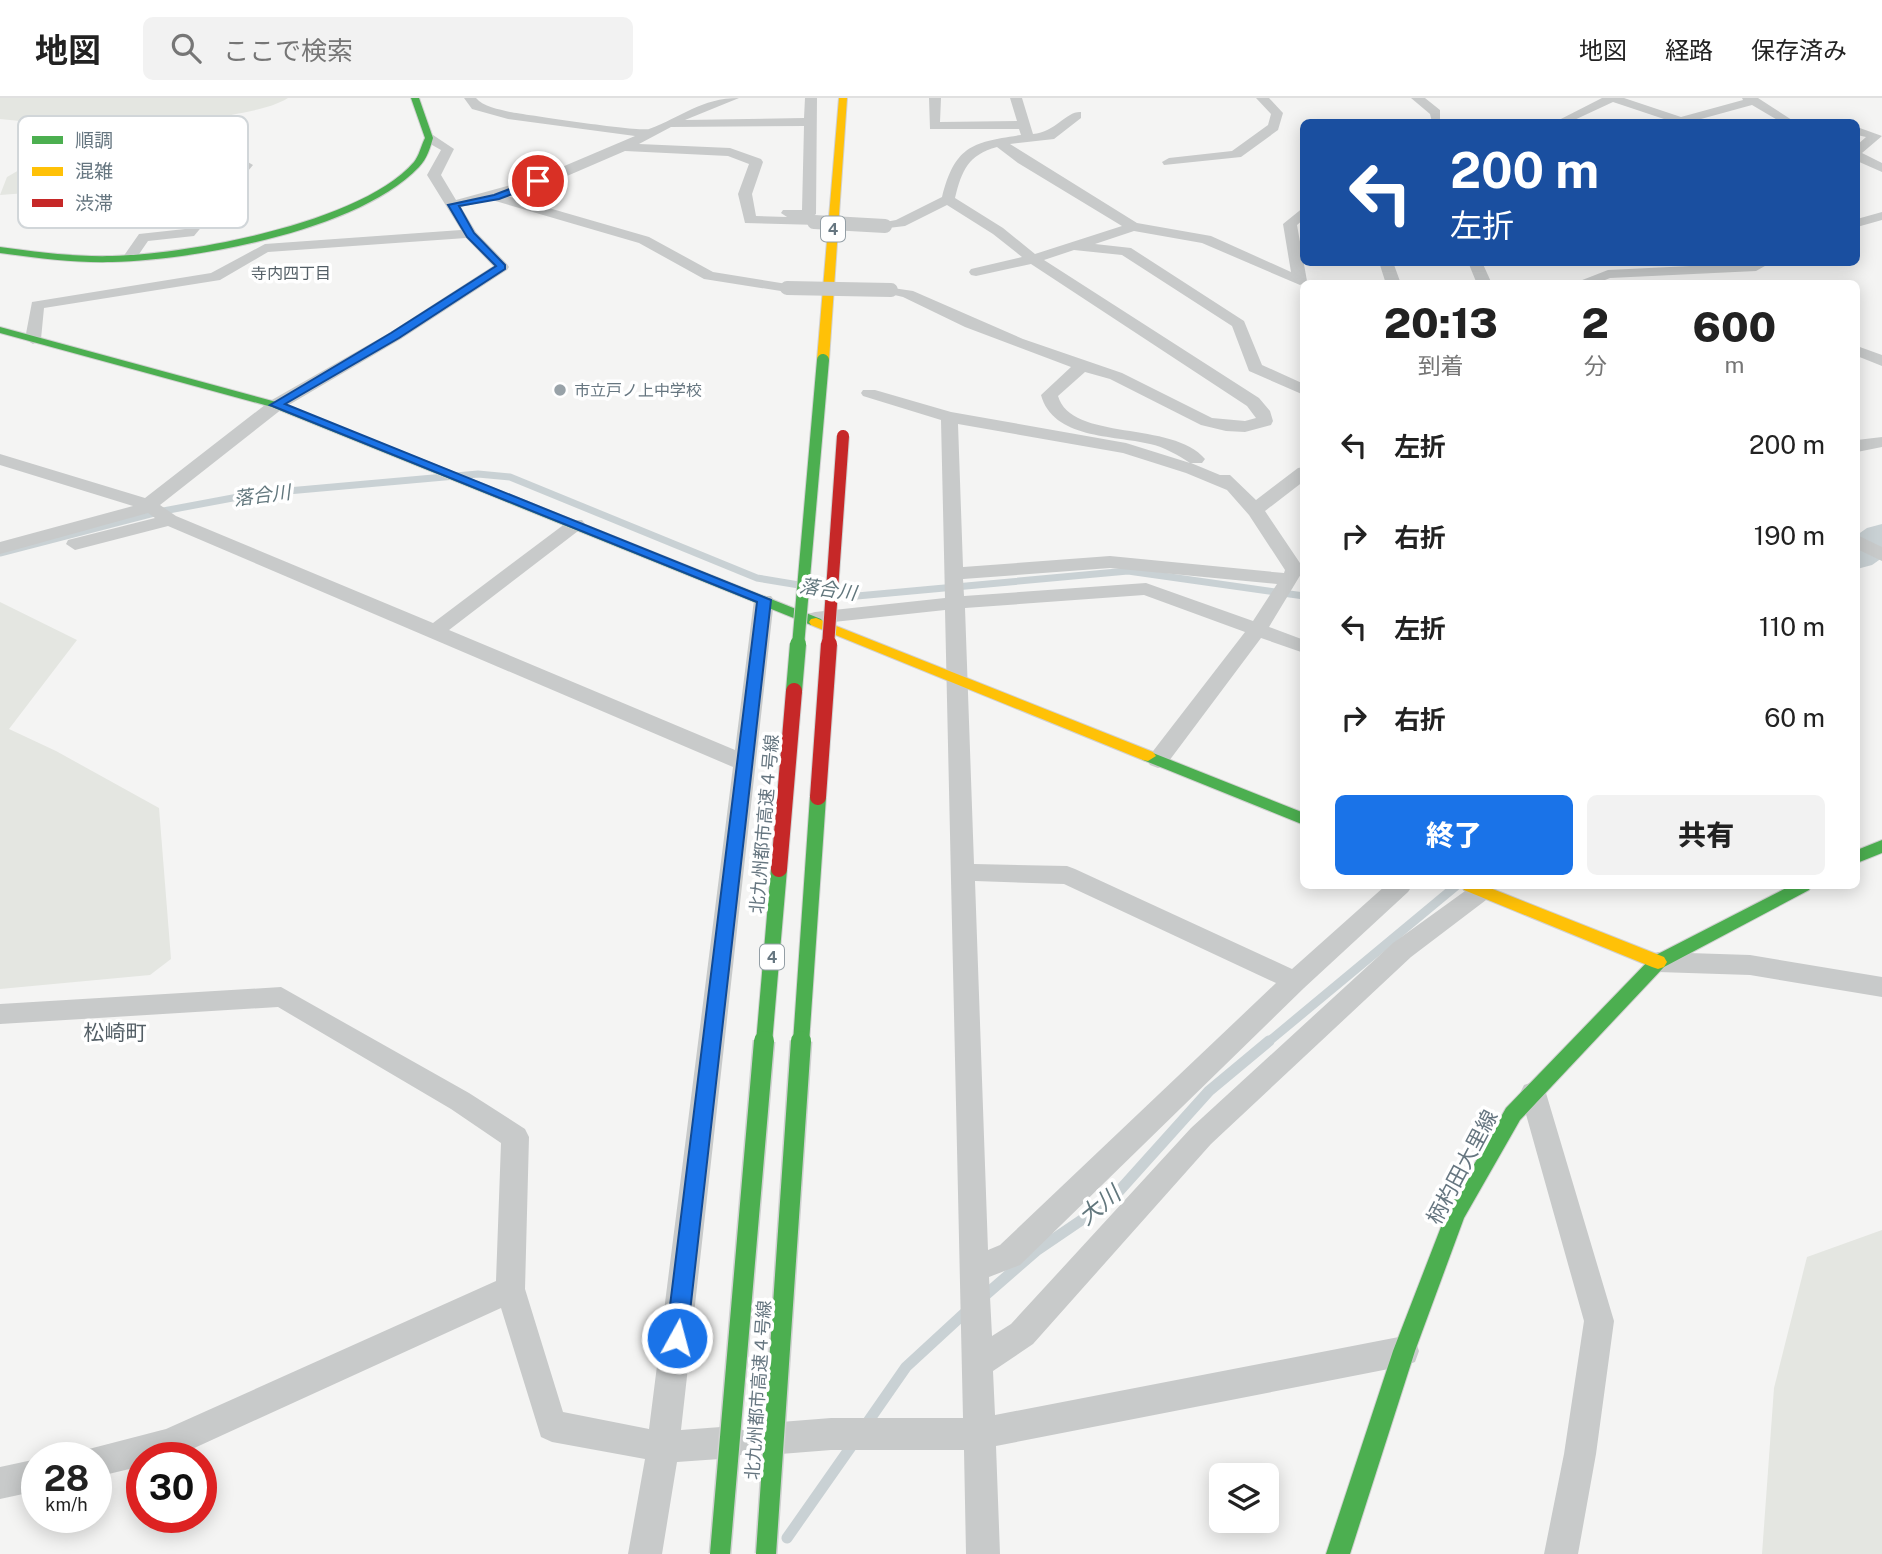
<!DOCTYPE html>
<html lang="ja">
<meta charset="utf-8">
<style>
:root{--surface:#fff;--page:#f2f2f2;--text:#222;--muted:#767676;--line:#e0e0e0;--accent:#1a73e8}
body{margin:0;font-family:"Public Sans","Noto Sans JP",sans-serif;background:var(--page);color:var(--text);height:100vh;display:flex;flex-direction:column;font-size:26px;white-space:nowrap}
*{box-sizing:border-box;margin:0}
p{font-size:23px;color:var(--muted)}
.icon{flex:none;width:38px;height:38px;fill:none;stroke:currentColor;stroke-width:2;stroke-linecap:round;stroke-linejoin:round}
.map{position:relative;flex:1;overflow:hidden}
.drawer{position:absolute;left:1300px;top:182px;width:560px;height:609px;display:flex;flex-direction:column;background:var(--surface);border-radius:10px;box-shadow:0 4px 18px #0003}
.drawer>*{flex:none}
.banner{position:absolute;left:1300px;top:21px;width:560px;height:147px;border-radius:10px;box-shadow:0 4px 18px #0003;background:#1a4fa0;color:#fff;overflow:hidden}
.buttons{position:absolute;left:1209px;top:1365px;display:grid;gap:14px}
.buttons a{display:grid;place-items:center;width:70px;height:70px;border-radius:10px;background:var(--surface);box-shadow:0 4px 18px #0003;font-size:35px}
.speed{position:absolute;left:21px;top:1344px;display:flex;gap:14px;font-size:35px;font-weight:700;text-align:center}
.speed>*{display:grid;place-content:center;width:91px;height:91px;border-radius:50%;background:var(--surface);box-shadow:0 4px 18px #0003;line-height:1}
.speed small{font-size:18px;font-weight:400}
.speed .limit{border:10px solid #d22;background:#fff;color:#111}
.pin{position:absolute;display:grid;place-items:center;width:60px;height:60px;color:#fff;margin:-30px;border:4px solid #fff;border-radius:50%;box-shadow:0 2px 7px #0007}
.me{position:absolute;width:77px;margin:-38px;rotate:7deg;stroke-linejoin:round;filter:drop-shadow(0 0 5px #0008)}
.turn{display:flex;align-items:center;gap:24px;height:147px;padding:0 35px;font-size:32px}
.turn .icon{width:91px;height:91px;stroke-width:2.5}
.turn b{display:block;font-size:49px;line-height:60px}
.eta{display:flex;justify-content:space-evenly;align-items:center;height:119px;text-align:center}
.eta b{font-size:42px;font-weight:800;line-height:49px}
.action{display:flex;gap:14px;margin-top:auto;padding:14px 35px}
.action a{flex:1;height:80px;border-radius:10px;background:var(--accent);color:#fff;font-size:28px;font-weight:800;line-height:80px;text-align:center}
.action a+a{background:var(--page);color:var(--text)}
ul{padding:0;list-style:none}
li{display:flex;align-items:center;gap:21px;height:91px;padding:0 35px}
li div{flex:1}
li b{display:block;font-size:26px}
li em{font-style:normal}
header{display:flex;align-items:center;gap:42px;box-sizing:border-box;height:98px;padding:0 35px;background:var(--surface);border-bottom:2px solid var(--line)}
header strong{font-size:33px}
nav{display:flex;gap:38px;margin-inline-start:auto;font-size:24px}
.search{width:490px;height:63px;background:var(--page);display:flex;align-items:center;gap:18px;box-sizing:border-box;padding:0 24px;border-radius:10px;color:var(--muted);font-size:26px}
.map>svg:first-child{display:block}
.green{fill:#e4e6e1}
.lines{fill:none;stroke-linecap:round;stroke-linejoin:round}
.stream-far2{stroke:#c9d1d4;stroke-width:7}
.stream-far1{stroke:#c9d1d4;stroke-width:9}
.stream{stroke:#c9d1d4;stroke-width:11}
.river{fill:#c9d1d4;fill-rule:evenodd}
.fast-casing{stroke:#d1d1d1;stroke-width:2}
.slow-casing{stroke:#d1d1d1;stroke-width:2}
.street{fill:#c8caca;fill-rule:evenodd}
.fast{fill:#4caf50;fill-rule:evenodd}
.slow{fill:#ffc107;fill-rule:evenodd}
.fast-bridge-far2-casing{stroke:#d0d1d1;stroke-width:14;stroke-linecap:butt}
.fast-bridge-far1-casing{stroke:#d0d1d1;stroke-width:18;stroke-linecap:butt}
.fast-bridge-casing{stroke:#d0d1d1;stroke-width:23;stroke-linecap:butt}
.jam-bridge-far1-casing{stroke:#d0d1d1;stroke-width:14;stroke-linecap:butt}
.jam-bridge-casing{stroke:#d0d1d1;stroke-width:18;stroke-linecap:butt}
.street-bridge{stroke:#c8caca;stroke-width:14}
.fast-bridge-far2{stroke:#4caf50;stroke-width:12}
.fast-bridge-far1{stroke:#4caf50;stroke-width:16}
.fast-bridge{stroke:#4caf50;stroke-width:20}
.jam-bridge-far1{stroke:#c62828;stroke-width:12}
.jam-bridge{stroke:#c62828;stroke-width:16}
.route{fill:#1a73e8;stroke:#114b97;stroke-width:2}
.poi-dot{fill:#98a2a8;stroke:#fff;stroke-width:2.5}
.labels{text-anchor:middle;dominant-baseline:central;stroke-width:7;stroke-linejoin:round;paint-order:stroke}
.shield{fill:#fff;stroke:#949fa6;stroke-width:2}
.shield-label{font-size:16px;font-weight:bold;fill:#667680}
.far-neighbourhood-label{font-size:16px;fill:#545f66;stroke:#fff}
.far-poi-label{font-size:16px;fill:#667680;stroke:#fff;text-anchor:start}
.street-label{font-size:18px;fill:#667680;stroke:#fff}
.water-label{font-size:19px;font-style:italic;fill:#62777d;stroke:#fff}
.quarter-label{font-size:21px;fill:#545f66;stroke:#fff}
.near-street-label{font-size:21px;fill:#667680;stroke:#fff}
.near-water-label{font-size:23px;font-style:italic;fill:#62777d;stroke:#fff}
.key{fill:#fff;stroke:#d1d6d9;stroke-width:2}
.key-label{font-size:19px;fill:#667680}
</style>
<header>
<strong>地図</strong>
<div class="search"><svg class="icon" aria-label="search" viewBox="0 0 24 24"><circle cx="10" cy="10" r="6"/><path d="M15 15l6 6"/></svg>ここで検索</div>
<nav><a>地図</a><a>経路</a><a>保存済み</a></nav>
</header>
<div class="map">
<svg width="1882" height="1456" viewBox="0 0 1882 1456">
<rect width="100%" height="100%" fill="#f4f4f3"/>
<path class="green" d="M0,0h288c-34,21 -90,11 -116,46l29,14 -43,25 -158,12 7,-18 52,-30 -29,-25 -30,-3z
M0,504l77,38 -68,89 47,22 103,57 12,151 -21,16 -150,14z
M1882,1132v324h-120l12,-166 33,-131z"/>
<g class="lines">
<path class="stream-far2" d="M0,455l158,-41 96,-18 224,-20 32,3 247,101 42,7
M837,494l20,4 271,-25 176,25"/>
<path class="stream-far1" d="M1267,945l189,-157"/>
<path class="stream" d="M982,1200l54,-47 75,-51 98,-109 60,-50
M865,1328l41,-59 63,-58
M787,1440l68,-97"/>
<path class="river" d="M1882,426v34l-10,7 -15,4v-34l10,-7z"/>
<g class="fast-casing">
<path id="fast" d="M411,0h8l14,40c-3,10 -6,21 -14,29 -60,63 -222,93 -307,95 -37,1 -75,-4 -112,-9v-6c37,5 75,10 112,9 77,-2 249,-33 302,-94 5,-6 7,-16 11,-24z
M0,229l280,76 541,216 2,3 -2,3h-10l-539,-218 -272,-74z
M1148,653l156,62v12l-161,-65 -3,-4 3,-4z
M1882,742v13l-25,10v-13z
M1790,788h21l-2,4 -145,77 -144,153 -56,98 -49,133 -65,203h-24l67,-203 53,-137 60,-106 146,-151z"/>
</g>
<g class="slow-casing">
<path id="slow" d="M839,0h8l-18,262 -6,3 -6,-3z
M816,520l337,134 3,4 -8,5 -5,-1 -332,-135 -2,-3 2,-3z
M1462,788h23l179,71 3,5 -3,5 -6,2 -6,-2 -188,-77z"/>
</g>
<path class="street" d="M464,0h12c7,9 23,11 34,14 18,3 129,20 139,17 33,-12 52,-31 90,-31l-54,22 119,-2 1,-20h12l-1,116 -5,4 8,1v6l-74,-2 -7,-29 11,-30 -21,-8 -103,-5 -58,25 -60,20 142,41 64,35 74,12 7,4 -7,4 -83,-13 -65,-36 -147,-43 -31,7 15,25 31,32 2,3 -2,3 -106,69 -119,70 -122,96 16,11 257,107 137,-103h12l3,4 -3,4 -133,102 286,120 19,-150 3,-4h14l3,4 -93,830 53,-4 11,5 5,11 -5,11 -11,5 -57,4 -15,92h-34l17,-95 -93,-17 -11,-5 -40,-129 -322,147 -6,3h-31v8l-46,11v-19h-15l4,-8 81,-21 330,-148 5,-138 -50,-34 -173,-102 -278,17v-20l281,-17 188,106 56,36 4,8 -4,152 38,123 86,17 84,-662 -565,-241 -93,24 -9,-6 2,-4 87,-22 -7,-5 -148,41v-12l133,-36 -133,-41v-11l145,44 125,-97 119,-68 104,-67 -27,-28 -198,14 -48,28 -176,28 -3,31 -8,5 -8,-5 7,-37 179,-29 54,-29 196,-14 -34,-55 14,-25 -16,-9v-6h8l21,14 -13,26 15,25 80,-22 99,-42 -127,-17 -36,-10zM804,28l-2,84h-19l-2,3 6,4 -31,-1 -4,-22 11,-32 -2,-3 -31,-11 -91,-4 32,-17z
M929,0h12l-1,24 77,-1 -7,-23h12l11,36c23,-2 33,-23 48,-22v6l-27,21 -44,5 127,79 74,13 80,36 -8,-48 21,-17v12l-7,6 10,56 -7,4 -98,-42 -68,-12 -39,13 36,4 113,73 18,44 42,19v11l-55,-24 -17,-45 -110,-71 -48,-5 -30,10 215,138 11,13 3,10 -2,4 -26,7 -19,-1 -25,-6 -91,-46 -25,-7 -27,24c13,46 115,24 147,63l-3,4h-11l29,12h10l26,25 42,-32 6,-1v14l-39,30 39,58 -35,58 35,13v13l-43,-15 -95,127 -8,3 -8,-3 -3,-5 3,-5 95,-123 -101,-37 -179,13 9,256 93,2 8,3 217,100 93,-83h27l-4,6 -104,96 -284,277 -31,12 3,59 19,-12 180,-196 202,-185 79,-57h19l3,5 -4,6 -79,60 -200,187 -178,200 -40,27 2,44 409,-79 11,4 4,11 -4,11 -11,4 -408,80 4,108h-34l-2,-104h-133l-63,5 -11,-5 -5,-11 5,-11 11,-5 63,-5h132l-18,-808 -130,14 -7,-2 -3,-4 3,-4 7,-2 130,-14 -4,-178 -78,-24 -2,-3 2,-3h12l76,22 175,31 64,20c-12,-8 -26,-16 -40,-19 -37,-9 -97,-5 -109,-49l30,-28 -106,-40 -62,-30 -17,-4 -2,-3 2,-3 27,4 110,48 99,34 90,45 33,3 11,-3 -9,-12 -216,-142 -55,12 -5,-1 -2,-3 2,-3 51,-12 -29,-23 -46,-29 -42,21 -25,3v-6l16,-3 46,-23c13,-51 30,-55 79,-62l-2,-6h-89zM997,49l21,16 104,63 -87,28 -32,-26 -48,-30c7,-28 13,-43 42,-51zM958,326l165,29 63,20 41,17 22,25 36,55 -1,3 -174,-17 -147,11zM1110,470l167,16 -24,37 -107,-38 -182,13 -1,-17zM975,783l89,3 212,99 -276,262 -12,5z
M1256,0h13l14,15 -5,17 -37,27 -77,8 -2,-3 7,-4 63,-7 36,-26 3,-11z
M1411,0h14l15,12v12h-8l-2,-8z
M1602,0h22l57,19 62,-17 -1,-2h16l37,24h-14l-29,-17 -62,17h-17l-60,-20 -43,20h-15z
M1857,29l25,9 -20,17 20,10v9l-25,-11v-16l9,-8 -9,-2z
M246,63l7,4 -59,71 -46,5 -13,19h-10l-2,-3 16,-23 46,-5 56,-67z
M1882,114v8l-25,7v-8z
M1379,164h14l8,22h-15z
M1468,164h14l10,22h-15z
M1772,164l-16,9 -146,7 -15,6h-23l36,-14z
M1857,248l25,9v11l-25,-10z
M1882,339v10l-25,5v-12z
M1857,437l25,12v14l-25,-12z
M1658,854l92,3 132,22v20l-132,-22 -92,-3 -9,-3 -3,-7 3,-7z
M1533,984l9,3 4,8 68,228 -18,133 -18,100h-34l20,-100 20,-133 -64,-228 4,-8z
M37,1361v32l-37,8v-32z"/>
<use href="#fast" class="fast"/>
<use href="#slow" class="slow"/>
<g class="fast-bridge-far2-casing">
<path id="fast-bridge-far2" d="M798,548l25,-286"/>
</g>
<g class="fast-bridge-far1-casing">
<path id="fast-bridge-far1" d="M794,593l4,-47
M764,945l15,-174
M801,945l17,-246"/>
</g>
<g class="fast-bridge-casing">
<path id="fast-bridge" d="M720,1456l44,-513
M766,1456l35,-513"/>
</g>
<g class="jam-bridge-far1-casing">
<path id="jam-bridge-far1" d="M828,548l15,-210"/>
</g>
<g class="jam-bridge-casing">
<path id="jam-bridge" d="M818,699l11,-153
M779,771l15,-178"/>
</g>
<path class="street-bridge" d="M814,124l71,4
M787,190l104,2"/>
<use href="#fast-bridge-far2" class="fast-bridge-far2"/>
<use href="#fast-bridge-far1" class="fast-bridge-far1"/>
<use href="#fast-bridge" class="fast-bridge"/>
<use href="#jam-bridge-far1" class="jam-bridge-far1"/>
<use href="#jam-bridge" class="jam-bridge"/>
</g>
<path class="route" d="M538,80l3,1v4l-42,16 -40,7 15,27 31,32v4l-106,69 -114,66 486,196 -84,738 -3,7 -7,3 -8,-3 -3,-7 91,-736 -487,-197 121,-72 105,-67 -29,-29 -19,-32 46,-10z"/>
<circle class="poi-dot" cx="560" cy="292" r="7"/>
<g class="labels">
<g class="shield">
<rect x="821" y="118.5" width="24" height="25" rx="5"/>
<rect x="760" y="846.5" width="24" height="25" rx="5"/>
</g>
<g class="shield-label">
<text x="833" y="131">4</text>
<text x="772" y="859">4</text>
</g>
<g class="far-neighbourhood-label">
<text x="291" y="175">寺内四丁目</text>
</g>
<g class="far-poi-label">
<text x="574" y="292">市立戸ノ上中学校</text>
</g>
<g class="street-label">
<text transform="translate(764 726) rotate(-85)">北九州都市高速４号線</text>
<text transform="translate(758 1292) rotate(-86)">北九州都市高速４号線</text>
</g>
<g class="water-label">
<text transform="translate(262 397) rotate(-7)">落合川</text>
<text transform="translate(828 491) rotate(8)">落合川</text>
</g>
<g class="quarter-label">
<text x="115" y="934">松崎町</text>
</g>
<g class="near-street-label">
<text transform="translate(1462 1069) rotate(-62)">柄杓田大里線</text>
</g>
<g class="near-water-label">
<text transform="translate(1099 1107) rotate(-39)">大川</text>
</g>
</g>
<rect x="18" y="18" width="230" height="112" rx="10" class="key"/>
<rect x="32" y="38" width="31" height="8" fill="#4caf50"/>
<rect x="32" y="69" width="31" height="9" fill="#ffc107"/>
<rect x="32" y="101" width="31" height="8" fill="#c62828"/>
<g class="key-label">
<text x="75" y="49">順調</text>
<text x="75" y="80">混雑</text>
<text x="75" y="112">渋滞</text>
</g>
</svg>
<div class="buttons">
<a><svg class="icon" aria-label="layers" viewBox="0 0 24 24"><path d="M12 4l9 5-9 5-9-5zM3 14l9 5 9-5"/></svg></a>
</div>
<div class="speed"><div>28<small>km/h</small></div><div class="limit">30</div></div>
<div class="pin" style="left:538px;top:83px;background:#d93025"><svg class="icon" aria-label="arrive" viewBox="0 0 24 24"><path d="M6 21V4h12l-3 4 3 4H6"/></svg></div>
<svg class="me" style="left:677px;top:1240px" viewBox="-20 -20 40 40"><circle r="17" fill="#1a73e8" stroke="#fff" stroke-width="3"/><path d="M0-11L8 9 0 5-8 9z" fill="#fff"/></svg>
<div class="banner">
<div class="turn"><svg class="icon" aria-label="left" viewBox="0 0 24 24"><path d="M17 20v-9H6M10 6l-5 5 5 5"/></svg><div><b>200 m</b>左折</div></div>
</div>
<section class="drawer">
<div class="eta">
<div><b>20:13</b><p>到着</p></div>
<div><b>2</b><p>分</p></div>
<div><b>600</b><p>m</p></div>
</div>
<ul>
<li><svg class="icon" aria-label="left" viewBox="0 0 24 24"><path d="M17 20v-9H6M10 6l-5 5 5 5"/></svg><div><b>左折</b></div><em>200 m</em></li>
<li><svg class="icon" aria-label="right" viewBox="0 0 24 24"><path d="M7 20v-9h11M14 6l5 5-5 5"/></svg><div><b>右折</b></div><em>190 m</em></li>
<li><svg class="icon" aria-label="left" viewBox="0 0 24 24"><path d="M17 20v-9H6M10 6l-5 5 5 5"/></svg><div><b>左折</b></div><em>110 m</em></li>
<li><svg class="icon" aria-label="right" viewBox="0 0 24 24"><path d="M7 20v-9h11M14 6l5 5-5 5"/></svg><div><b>右折</b></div><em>60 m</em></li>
</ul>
<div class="action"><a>終了</a><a>共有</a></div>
</section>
</div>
